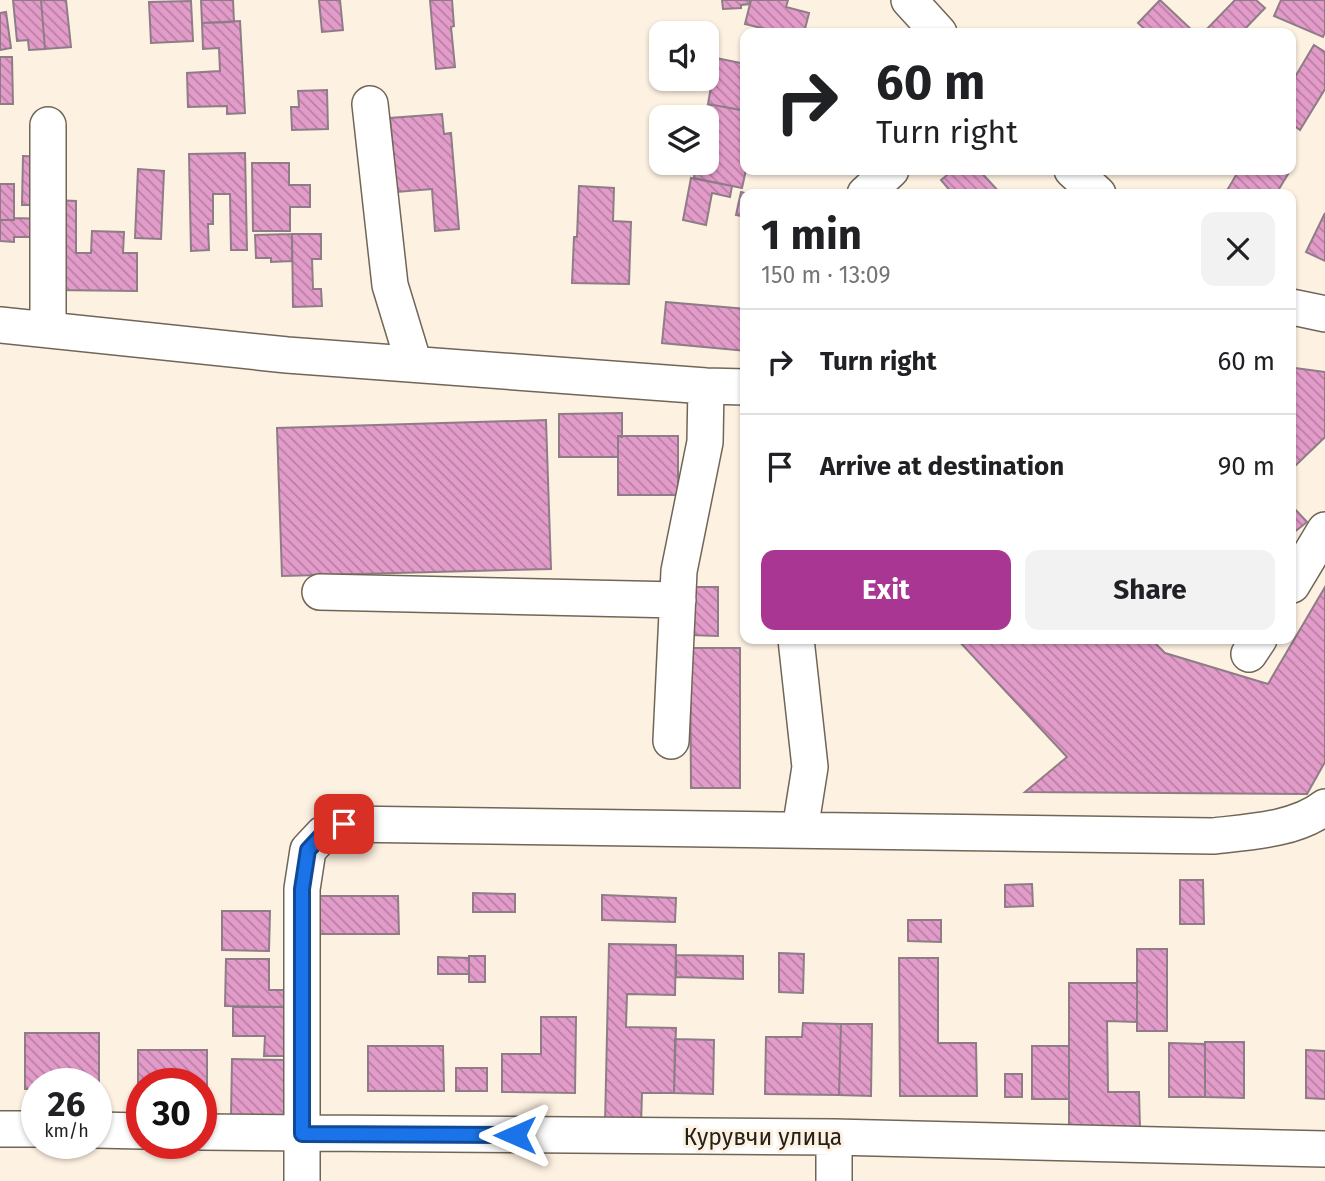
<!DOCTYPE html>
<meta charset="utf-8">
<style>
:root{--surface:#fff;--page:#f2f2f2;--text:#202124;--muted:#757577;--line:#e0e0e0;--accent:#a83692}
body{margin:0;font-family:"Fira Sans",sans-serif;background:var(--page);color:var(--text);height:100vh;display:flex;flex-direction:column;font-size:26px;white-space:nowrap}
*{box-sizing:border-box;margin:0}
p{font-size:23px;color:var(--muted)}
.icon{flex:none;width:38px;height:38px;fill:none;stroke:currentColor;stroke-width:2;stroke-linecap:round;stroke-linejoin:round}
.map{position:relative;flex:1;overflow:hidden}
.side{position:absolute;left:740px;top:189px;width:556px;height:455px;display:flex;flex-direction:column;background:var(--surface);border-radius:14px;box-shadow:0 2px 5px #0004}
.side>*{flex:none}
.top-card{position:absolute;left:740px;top:28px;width:556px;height:147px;border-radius:14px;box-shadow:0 2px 5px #0004;background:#fff;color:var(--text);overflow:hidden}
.fabs{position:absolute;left:649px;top:21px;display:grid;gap:14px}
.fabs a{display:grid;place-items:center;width:70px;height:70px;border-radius:14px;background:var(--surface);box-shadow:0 2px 5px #0004;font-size:35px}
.speed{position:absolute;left:21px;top:1068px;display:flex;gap:14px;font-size:35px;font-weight:700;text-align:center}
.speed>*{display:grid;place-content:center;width:91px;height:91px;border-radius:50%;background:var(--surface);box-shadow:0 2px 5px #0004;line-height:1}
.speed small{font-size:18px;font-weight:400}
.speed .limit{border:10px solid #d22;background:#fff;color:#111}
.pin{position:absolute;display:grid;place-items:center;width:60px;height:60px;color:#fff;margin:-30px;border-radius:14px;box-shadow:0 4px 10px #0006}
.me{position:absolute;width:77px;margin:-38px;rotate:270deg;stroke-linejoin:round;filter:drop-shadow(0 0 5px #0008)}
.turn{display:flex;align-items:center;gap:24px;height:147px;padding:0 21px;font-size:32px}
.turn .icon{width:91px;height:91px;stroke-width:2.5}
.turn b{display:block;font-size:49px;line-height:60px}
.round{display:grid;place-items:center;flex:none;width:74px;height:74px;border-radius:14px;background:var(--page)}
.summary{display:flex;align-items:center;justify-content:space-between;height:119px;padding:0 21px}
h1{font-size:42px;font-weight:700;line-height:52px}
.primary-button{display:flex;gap:14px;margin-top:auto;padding:14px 21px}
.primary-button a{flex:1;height:80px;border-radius:14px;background:var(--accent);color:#fff;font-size:28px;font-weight:700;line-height:80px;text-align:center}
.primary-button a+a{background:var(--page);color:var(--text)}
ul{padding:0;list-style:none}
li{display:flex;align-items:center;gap:21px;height:105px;padding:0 21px;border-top:2px solid var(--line)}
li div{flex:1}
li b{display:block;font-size:26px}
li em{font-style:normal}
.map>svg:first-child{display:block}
.building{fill:url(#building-back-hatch);stroke:#8e7d87;stroke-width:2}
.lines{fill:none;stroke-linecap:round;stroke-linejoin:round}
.minor-casing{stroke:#706657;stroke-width:38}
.minor{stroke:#fff;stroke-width:35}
.route-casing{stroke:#114b97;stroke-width:18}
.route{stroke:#1a73e8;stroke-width:12}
.labels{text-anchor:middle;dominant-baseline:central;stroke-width:6;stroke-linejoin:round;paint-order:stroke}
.street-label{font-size:23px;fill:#24201a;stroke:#fdf1e1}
</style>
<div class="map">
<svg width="1325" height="1181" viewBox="0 0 1325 1181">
<defs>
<pattern id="building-back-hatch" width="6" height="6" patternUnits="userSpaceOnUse" patternTransform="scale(1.75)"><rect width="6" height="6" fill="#e39cca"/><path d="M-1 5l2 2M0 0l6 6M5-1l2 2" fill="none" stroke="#b87fa3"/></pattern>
</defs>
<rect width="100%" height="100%" fill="#fdf1e1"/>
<path class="building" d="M13,0h28l4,49 -16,1 -1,-10 -11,1z
M41,0h25l5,47 -26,2z
M201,0h32l1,22 -32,1z
M319,0h21l3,30 -21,2z
M430,0h22l2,26 -3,1 4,40 -19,2z
M722,0h28v4l-9,1v3l-18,1z
M751,0h37l-2,7 23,6 -5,20h-22l-37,-9z
M1160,0l35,33h-46l-11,-10z
M1235,0h21l9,8 -24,25h-38z
M1281,0h44v32l-2,5 -49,-21z
M191,1l2,40 -42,2 -2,-41z
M6,12l5,36 -11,2v-37z
M240,21l5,92 -18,1v-8l-39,1 -1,-34 33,-2 -1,-23 -16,1 -1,-26z
M1314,45l11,7v37l-25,41 -8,-6v-42z
M0,57h12l1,47h-13z
M716,58l30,6v47l-38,-7z
M327,90l1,39 -36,1 -1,-23h8l-1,-16z
M708,104l38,7v59l-4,18 -48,-10 2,-15h11v-46h-2z
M442,114l2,20 7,-1 8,96 -24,2 -3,-42 -35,3 -7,-74z
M245,153l2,97h-16l-1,-56h-17v30h-5l1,26 -18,1 -2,-97z
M23,156l22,1v48h-23z
M252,163h37v22h21v22h-20v24h-37z
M138,169l26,2 -3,68 -26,-1z
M953,170h26l22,24h-48l-12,-14z
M1239,170h42l7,4 -12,20h-51z
M691,178l41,8 -2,11 -18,-4 -6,32 -23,-5z
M0,184h14v36h-14z
M579,186l35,2 -1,33 18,1 -2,62 -57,-1 2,-46h3z
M741,192l7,2h-2v23l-10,-2z
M53,200l23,1v52h15l1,-22 32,1 -1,21h14v38l-84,-1z
M1325,213v48l-19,-9z
M14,218l31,1v18h-31v5l-14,-1v-21h14z
M292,234v27l-21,1v-4h-15l-1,-23z
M292,234h29v25h-9l1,30h8l1,17 -29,1z
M666,302l80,7v42l-84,-8z
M1295,368l30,4v65l-33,32v-98z
M622,413v24l-4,-1v21h-59v-43z
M546,420l5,149 -269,7 -5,-148z
M618,436h60v59h-60z
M1292,506l15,16 -15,12z
M689,587h29v49l-29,-1z
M1325,587v175l-18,32 -282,-2 42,-35 -110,-118h194l14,14 103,31z
M690,648h50v140h-49z
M1180,880h23l1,44h-24z
M1032,884l1,22 -28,1v-22z
M473,893l42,1v18h-42z
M602,895l74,3 -1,24 -73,-2z
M318,896h80l1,38h-81z
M222,911h48l-1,40 -47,-1z
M908,920h33v22l-33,-1z
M609,944l67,1 -1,50 -48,-1 -1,33 50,1 -2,65h-32l-1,32 -36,-1z
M1137,949h30v82h-30z
M779,953l25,1 -1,39 -24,-1z
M676,955l67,1v23l-67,-2z
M469,956h16v26h-16z
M438,957l31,1v16h-31z
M899,958h39v85h38l1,53h-77z
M226,959h43v31h18v17l-62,-1z
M1069,983h68v39l-30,-1 1,71h31l1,37h-71z
M233,1007h54l-1,49h-22l1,-20h-32z
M541,1017h35l-1,76 -73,-1v-38h39z
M803,1023l38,1 -2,71 -74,-1 1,-57h36z
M841,1024h31l-1,72 -32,-1z
M25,1033h74v56h-3v-6h-59v6h-12z
M675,1039l39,1 -1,54 -39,-1z
M1205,1042h39v56l-39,-1z
M1169,1043l36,1v53h-36z
M368,1046h75l1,45h-76z
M1032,1046h37v53h-37z
M138,1050h69v39h-6v-6h-59v6h-4z
M1306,1050l19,1v48l-19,-1z
M232,1059l54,1 -1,60 -54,-2z
M456,1068h31v23h-31z
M1005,1074h17v23h-17z"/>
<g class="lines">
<g class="minor-casing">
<path id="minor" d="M909,0l30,33
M370,104l20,181 24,79
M48,125v205
M1072,170l26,24
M865,194l26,-24
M1292,307l33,7
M0,325l287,30 419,31 40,1
M1292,585l33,-55
M320,592l358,8
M796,639l14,128 -10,63
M1249,654l10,-15
M671,741l8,-170 26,-129 1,-56
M0,1129h37
M96,1130l46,1
M201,1132l633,5 491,12
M834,1137v44
M302,1181v-292l6,-39 15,-16 21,-10 869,12c35,-4 83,-6 112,-29"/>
</g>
<use href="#minor" class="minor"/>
</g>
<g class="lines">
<g class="route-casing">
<path id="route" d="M344,824l-21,10 -15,16 -6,39v245l213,1"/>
</g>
<use href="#route" class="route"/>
</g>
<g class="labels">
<g class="street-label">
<text x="763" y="1137">Курувчи улица</text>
</g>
</g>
</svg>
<div class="fabs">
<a><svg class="icon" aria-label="sound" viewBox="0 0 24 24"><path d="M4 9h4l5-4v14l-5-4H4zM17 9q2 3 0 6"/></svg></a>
<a><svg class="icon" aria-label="layers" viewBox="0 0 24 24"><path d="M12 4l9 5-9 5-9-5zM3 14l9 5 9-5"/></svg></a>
</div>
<div class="speed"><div>26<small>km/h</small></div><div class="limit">30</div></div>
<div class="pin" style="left:344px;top:824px;background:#d93025"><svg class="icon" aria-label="arrive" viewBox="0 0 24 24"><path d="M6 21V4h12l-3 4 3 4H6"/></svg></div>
<svg class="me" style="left:515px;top:1135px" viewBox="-20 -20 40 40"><path d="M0-17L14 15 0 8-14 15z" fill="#1a73e8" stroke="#fff" stroke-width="4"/></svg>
<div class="top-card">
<div class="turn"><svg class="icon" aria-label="right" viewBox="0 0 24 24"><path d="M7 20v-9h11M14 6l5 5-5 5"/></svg><div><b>60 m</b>Turn right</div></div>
</div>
<section class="side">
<div class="summary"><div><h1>1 min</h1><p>150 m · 13:09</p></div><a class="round"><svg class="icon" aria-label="close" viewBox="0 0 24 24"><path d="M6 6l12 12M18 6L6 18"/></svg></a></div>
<ul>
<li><svg class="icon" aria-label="right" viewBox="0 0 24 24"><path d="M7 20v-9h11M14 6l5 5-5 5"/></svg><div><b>Turn right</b></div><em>60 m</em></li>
<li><svg class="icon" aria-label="arrive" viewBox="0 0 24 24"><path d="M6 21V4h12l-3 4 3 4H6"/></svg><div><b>Arrive at destination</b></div><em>90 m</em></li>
</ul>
<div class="primary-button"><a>Exit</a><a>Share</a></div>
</section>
</div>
